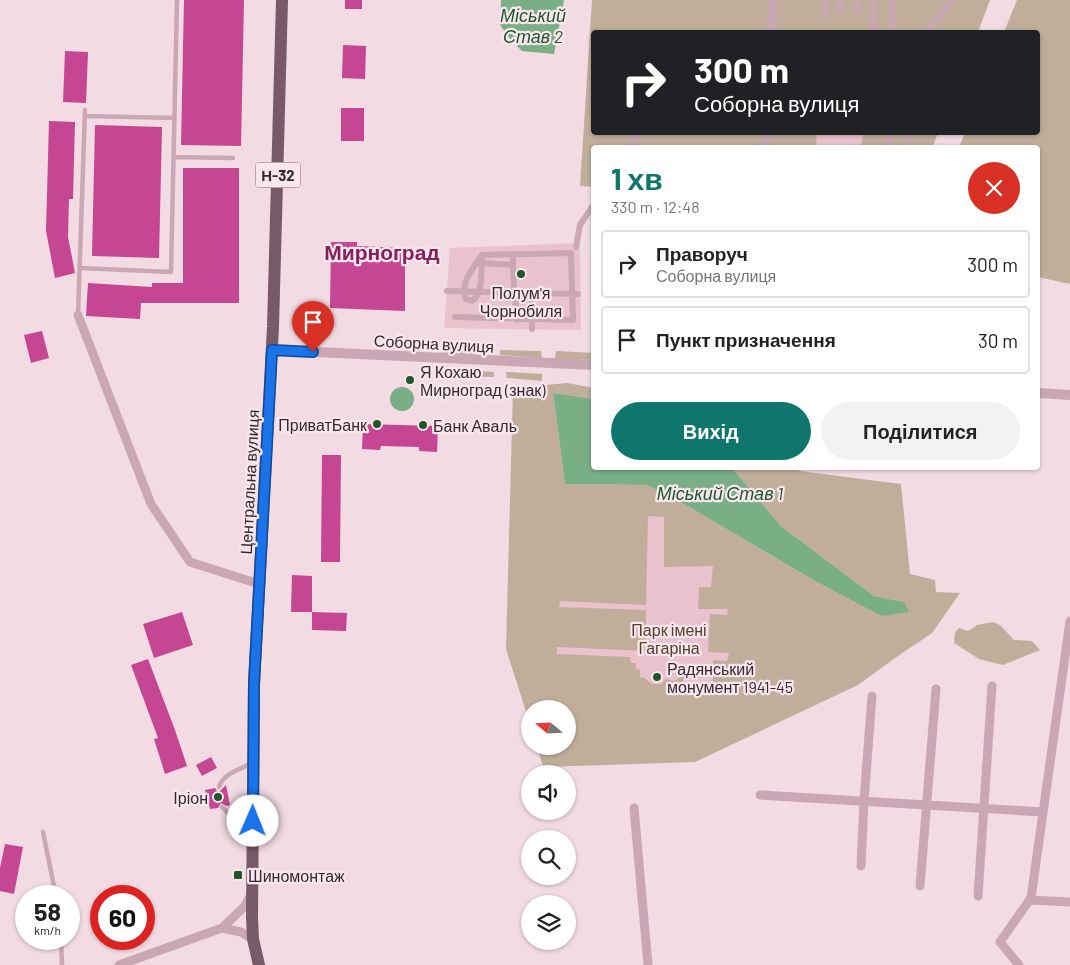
<!DOCTYPE html>
<html lang="uk">
<meta charset="utf-8">
<style>
:root{--surface:#fff;--page:#f2f2f2;--text:#222;--muted:#767676;--line:#e0e0e0;--accent:#0f766e}
body{margin:0;font-family:Barlow,sans-serif;background:var(--page);color:var(--text);height:100vh;display:flex;flex-direction:column;font-size:19px;white-space:nowrap}
*{box-sizing:border-box;margin:0}
p{font-size:16px;color:var(--muted)}
.icon{flex:none;width:28px;height:28px;fill:none;stroke:currentColor;stroke-width:2;stroke-linecap:round;stroke-linejoin:round}
.map{position:relative;flex:1;overflow:hidden}
.details{position:absolute;left:591px;top:145px;width:449px;height:325px;display:flex;flex-direction:column;background:var(--surface);border-radius:5px;box-shadow:0 1px 4px #0004}
.details>*{flex:none}
.guide{position:absolute;left:591px;top:30px;width:449px;height:105px;border-radius:5px;box-shadow:0 1px 4px #0004;background:#202124;color:#fff;overflow:hidden}
.needle{width:32px;rotate:289deg}
.controls{position:absolute;left:521px;top:700px;display:grid;gap:10px}
.controls a{display:grid;place-items:center;width:55px;height:55px;border-radius:50%;background:var(--surface);box-shadow:0 1px 4px #0004;font-size:25px}
.speed{position:absolute;left:15px;top:885px;display:flex;gap:10px;font-size:25px;font-weight:700;text-align:center}
.speed>*{display:grid;place-content:center;width:65px;height:65px;border-radius:50%;background:var(--surface);box-shadow:0 1px 4px #0004;line-height:1}
.speed small{font-size:12px;font-weight:400}
.speed .limit{border:8px solid #d22;background:#fff;color:#111}
.pin{position:absolute;display:grid;place-items:center;width:42px;height:42px;color:#fff;margin:-51px -21px;border-radius:50% 50% 50% 0;rotate:-45deg;box-shadow:0 0 5px #0007}
.pin .icon{rotate:45deg}
.me{position:absolute;width:55px;margin:-28px;rotate:1deg;stroke-linejoin:round;filter:drop-shadow(0 0 4px #0008)}
.turn{display:flex;align-items:center;gap:18px;height:105px;padding:0 20px;font-size:22px}
.turn .icon{width:65px;height:65px;stroke-width:2.5}
.turn b{display:block;font-size:35px;line-height:42px}
.round{display:grid;place-items:center;flex:none;width:52px;height:52px;border-radius:26px;background:var(--page)}
.head{display:flex;align-items:center;justify-content:space-between;height:85px;padding:0 20px}
h1{font-size:30px;font-weight:700;line-height:38px;color:var(--accent)}
.button{display:flex;gap:10px;margin-top:auto;padding:10px 20px}
.button a{flex:1;height:58px;border-radius:30px;background:var(--accent);color:#fff;font-size:20px;font-weight:700;line-height:58px;text-align:center}
.button a+a{background:var(--page);color:var(--text)}
ul{padding:0;list-style:none}
li{display:flex;align-items:center;gap:15px;height:68px;margin:0 10px 8px;padding:0 10px;border:2px solid var(--line);border-radius:5px}
li div{flex:1}
li b{display:block;font-size:19px}
li em{font-style:normal}
.map>svg:first-child{display:block}
.green{fill:#c0ae9b}
.plaza{fill:#e9c2cd}
.water{fill:#7aae85}
.building{fill:#c54692}
.lines{fill:none;stroke-linecap:round;stroke-linejoin:round}
.service{stroke:#c9a7b4;stroke-width:4.5}
.pedestrian{stroke:#c9a7b4;stroke-width:6}
.minor{stroke:#c9a7b4;stroke-width:9}
.tertiary{stroke:#c9a7b4;stroke-width:10}
.primary{stroke:#785968;stroke-width:12}
.route-casing{stroke:#114b97;stroke-width:12}
.route{stroke:#1a73e8;stroke-width:9}
.poi-dot{fill:#1d572b;stroke:#f9e7ed;stroke-width:2}
.labels{text-anchor:middle;dominant-baseline:central;stroke-width:4.5;stroke-linejoin:round;paint-order:stroke}
.shield{fill:#f9e7ed;stroke:#706168;stroke-width:1}
.shield-label{font-size:15px;font-weight:bold;fill:#36282f}
.poi-label{font-size:16px;fill:#36282f;stroke:#f9e7ed;text-anchor:start}
.street-label{font-size:16px;fill:#36282f;stroke:#f9e7ed}
.park-label{font-size:16px;fill:#54412c;stroke:#f9e7ed}
.water-label{font-size:18px;font-style:italic;fill:#1d572b;stroke:#f9e7ed}
.district-label{font-size:21px;font-weight:bold;fill:#84215d;stroke:#f9e7ed}
</style>
<div class="map">
<svg width="1070" height="965" viewBox="0 0 1070 965">
<rect width="100%" height="100%" fill="#f2dbe2"/>
<path class="green" d="M592,0h398l-12,32h-384v100l344,1 -6,15h-338v39l-14,-1z
M1017,0h53v284l-32,-7v-129l-79,-1 6,-14 73,-1v-100h-34z
M442,346l52,2v6h-53z
M500,350l41,1 1,7 -42,-3z
M556,351l38,2v7l-39,-1z
M445,369l49,3v5l-49,-1z
M506,372l36,2v7l-35,-3z
M567,383l27,5v11l-41,-6 12,91 82,1 37,19 131,77 66,35 23,-14 -30,-6 -93,-70 -49,-58h61l7,3 101,13 9,90 25,6 1,12 24,1 -28,40 -37,25 -37,27 -163,77 -152,5 -6,-21h31v-37h-38v15l-24,-75 7,-261z
M993,622l7,3 14,15 18,1 8,9 -37,15 -24,-6 -25,-16 1,-10 4,-5 9,3 9,-6z"/>
<path class="plaza" d="M817,133h46l-2,14 -45,-2z
M580,243l1,87 -137,-2 6,-80z
M648,516l16,1v50l49,-1 -2,21h-12l-1,22h30l-1,6 -17,-1 -2,38 21,1 -2,8 -14,-1v27h-17l-1,8h-8l1,-9h-5l1,-11 -10,6 -8,-2 -5,5h-9l-7,-6 -5,-1v-7l-4,-1v-6h-5l-1,-6 -73,-3v-7l88,4 1,-41 -87,-3 1,-6 86,4z"/>
<path class="water" d="M501,0h63l-10,54 -32,-3 -11,-11 -11,-15z
M390 399a12 12 0 1 1 24 0a12 12 0 1 1-24 0Z
M553,393l41,6v69h138l49,58 93,70 30,6 5,10 -28,4 -66,-35 -131,-77 -37,-19 -82,-1z"/>
<path class="building" d="M184,0h60l-3,146 -60,-1z
M345,0h17v9h-17z
M343,45l23,1 -1,33 -23,-1z
M65,51l23,1 -2,51 -23,-1z
M341,108h23v33h-23z
M49,121l26,1 -2,77h-4l-1,38 7,36 -20,5 -9,-47z
M95,125l67,2 -3,131 -67,-2z
M183,168h56v135h-98l-1,16 -54,-3 2,-33 64,4v-4h31z
M331,242h26v4l48,2v63l-75,-3z
M42,331l7,27 -18,5 -7,-28z
M363,424l75,2 -1,26 -18,-1v-4l-38,-1 -1,4 -18,-1z
M322,455h19l-1,107h-19z
M292,575l20,1v36h-21z
M182,612l11,33 -39,13 -11,-34z
M312,612l35,1 -1,18 -34,-1z
M148,659l27,71 12,36 -22,8 -11,-35 4,-1 -27,-73z
M211,757l6,11 -15,8 -6,-11z
M226,785l4,20 -4,1 -5,-3 -3,5 -8,1 -5,-19 10,-2 2,3h3z
M5,844l18,3 -9,47 -14,-3v-23z"/>
<g class="lines">
<path class="service" d="M85,116l89,2
M174,157l59,1
M80,268l91,4 6,-272
M78,315l7,-205
M219,787c3,-13 22,-18 33,-24
M222,807l10,10 19,4
M43,832l13,64
M61,939l1,26"/>
<path class="pedestrian" d="M840,0v12
M858,0v12
M825,15l1,-15
M873,32l1,-32
M892,32l1,-32
M926,32l27,-32
M592,53h2
M591,96h3
M630,148l9,-16
M889,148l1,-16
M907,148l1,-16
M576,247l4,-22 14,-21
M482,263l31,2v-11
M513,265l1,27
M447,291l131,3
M508,296h7l2,24
M455,317l118,3 -2,-67 -89,2c-8,12 -23,28 -16,44l6,2c12,-8 9,-33 10,-46
M532,329v-36"/>
<path class="minor" d="M771,32l2,-32
M766,148l1,-16
M78,315l73,189 39,58 69,22
M760,795l283,17
M634,808l14,157
M861,866l3,-65 8,-105
M920,886l16,-197
M978,896l14,-210
M1029,900l41,2
M222,928l19,4 12,7
M119,965l103,-37 23,-22 6,-12
M1019,965l-19,-23 31,-44 39,-277"/>
<path class="tertiary" d="M272,350l322,15
M1038,393l32,2"/>
<path class="primary" d="M259,965l-6,-26 -1,-22 2,-234 19,-356 9,-327"/>
</g>
<g class="lines">
<g class="route-casing">
<path id="route" d="M253,821l1,-137 18,-334 41,2"/>
</g>
<use href="#route" class="route"/>
</g>
<g class="poi-dot">
<circle cx="521" cy="274" r="5"/>
<circle cx="410" cy="380" r="5"/>
<circle cx="377" cy="424" r="5"/>
<circle cx="423" cy="425" r="5"/>
<circle cx="657" cy="677" r="5"/>
<circle cx="218" cy="797" r="5"/>
<rect x="233" y="870" width="10" height="10" rx="2.5"/>
</g>
<g class="labels">
<rect class="shield" x="255.5" y="162.5" width="45" height="25" rx="4"/>
<g class="shield-label">
<text x="278" y="175">Н-32</text>
</g>
<g class="poi-label">
<text x="521" y="292" text-anchor="middle">Полум'я<tspan x="521" dy="18">Чорнобиля</tspan></text>
<text x="420" y="371">Я Кохаю<tspan x="420" dy="18">Мирноград (знак)</tspan></text>
<text x="367" y="424" text-anchor="end">ПриватБанк</text>
<text x="433" y="425">Банк Аваль</text>
<text x="667" y="668">Радянський<tspan x="667" dy="18">монумент 1941-45</tspan></text>
<text x="208" y="797" text-anchor="end">Іріон</text>
<text x="248" y="875">Шиномонтаж</text>
</g>
<g class="street-label">
<text transform="translate(434 343) rotate(3)">Соборна вулиця</text>
<text transform="translate(249 482) rotate(-87)">Центральна вулиця</text>
</g>
<g class="park-label">
<text x="669" y="629">Парк імені<tspan x="669" dy="18">Гагаріна</tspan></text>
</g>
<g class="water-label">
<text x="533" y="15">Міський<tspan x="533" dy="21">Став 2</tspan></text>
<text x="720" y="493">Міський Став 1</text>
</g>
<g class="district-label">
<text x="382" y="251">Мирноград</text>
</g>
</g>
</svg>
<div class="controls">
<a><svg class="needle" viewBox="-14 -14 28 28"><path d="M0-13l5 13h-10z" fill="#e53935"/><path d="M0 13l5-13h-10z" fill="#767676"/></svg></a>
<a><svg class="icon" aria-label="sound" viewBox="0 0 24 24"><path d="M4 9h4l5-4v14l-5-4H4zM17 9q2 3 0 6"/></svg></a>
<a><svg class="icon" aria-label="search" viewBox="0 0 24 24"><circle cx="10" cy="10" r="6"/><path d="M15 15l6 6"/></svg></a>
<a><svg class="icon" aria-label="layers" viewBox="0 0 24 24"><path d="M12 4l9 5-9 5-9-5zM3 14l9 5 9-5"/></svg></a>
</div>
<div class="speed"><div>58<small>km/h</small></div><div class="limit">60</div></div>
<div class="pin" style="left:313px;top:352px;background:#d93025"><svg class="icon" aria-label="arrive" viewBox="0 0 24 24"><path d="M6 21V4h12l-3 4 3 4H6"/></svg></div>
<svg class="me" style="left:253px;top:821px" viewBox="-20 -20 40 40"><circle r="19" fill="#fff"/><path d="M0-13L10 11 0 6-10 11z" fill="#1a73e8"/></svg>
<div class="guide">
<div class="turn"><svg class="icon" aria-label="right" viewBox="0 0 24 24"><path d="M7 20v-9h11M14 6l5 5-5 5"/></svg><div><b>300 m</b>Соборна вулиця</div></div>
</div>
<section class="details">
<div class="head"><div><h1>1 хв</h1><p>330 m · 12:48</p></div><a class="round" style="background:#d93025;color:#fff"><svg class="icon" aria-label="close" viewBox="0 0 24 24"><path d="M6 6l12 12M18 6L6 18"/></svg></a></div>
<ul>
<li><svg class="icon" aria-label="right" viewBox="0 0 24 24"><path d="M7 20v-9h11M14 6l5 5-5 5"/></svg><div><b>Праворуч</b><p>Соборна вулиця</p></div><em>300 m</em></li>
<li><svg class="icon" aria-label="arrive" viewBox="0 0 24 24"><path d="M6 21V4h12l-3 4 3 4H6"/></svg><div><b>Пункт призначення</b></div><em>30 m</em></li>
</ul>
<div class="button"><a>Вихід</a><a>Поділитися</a></div>
</section>
</div>
